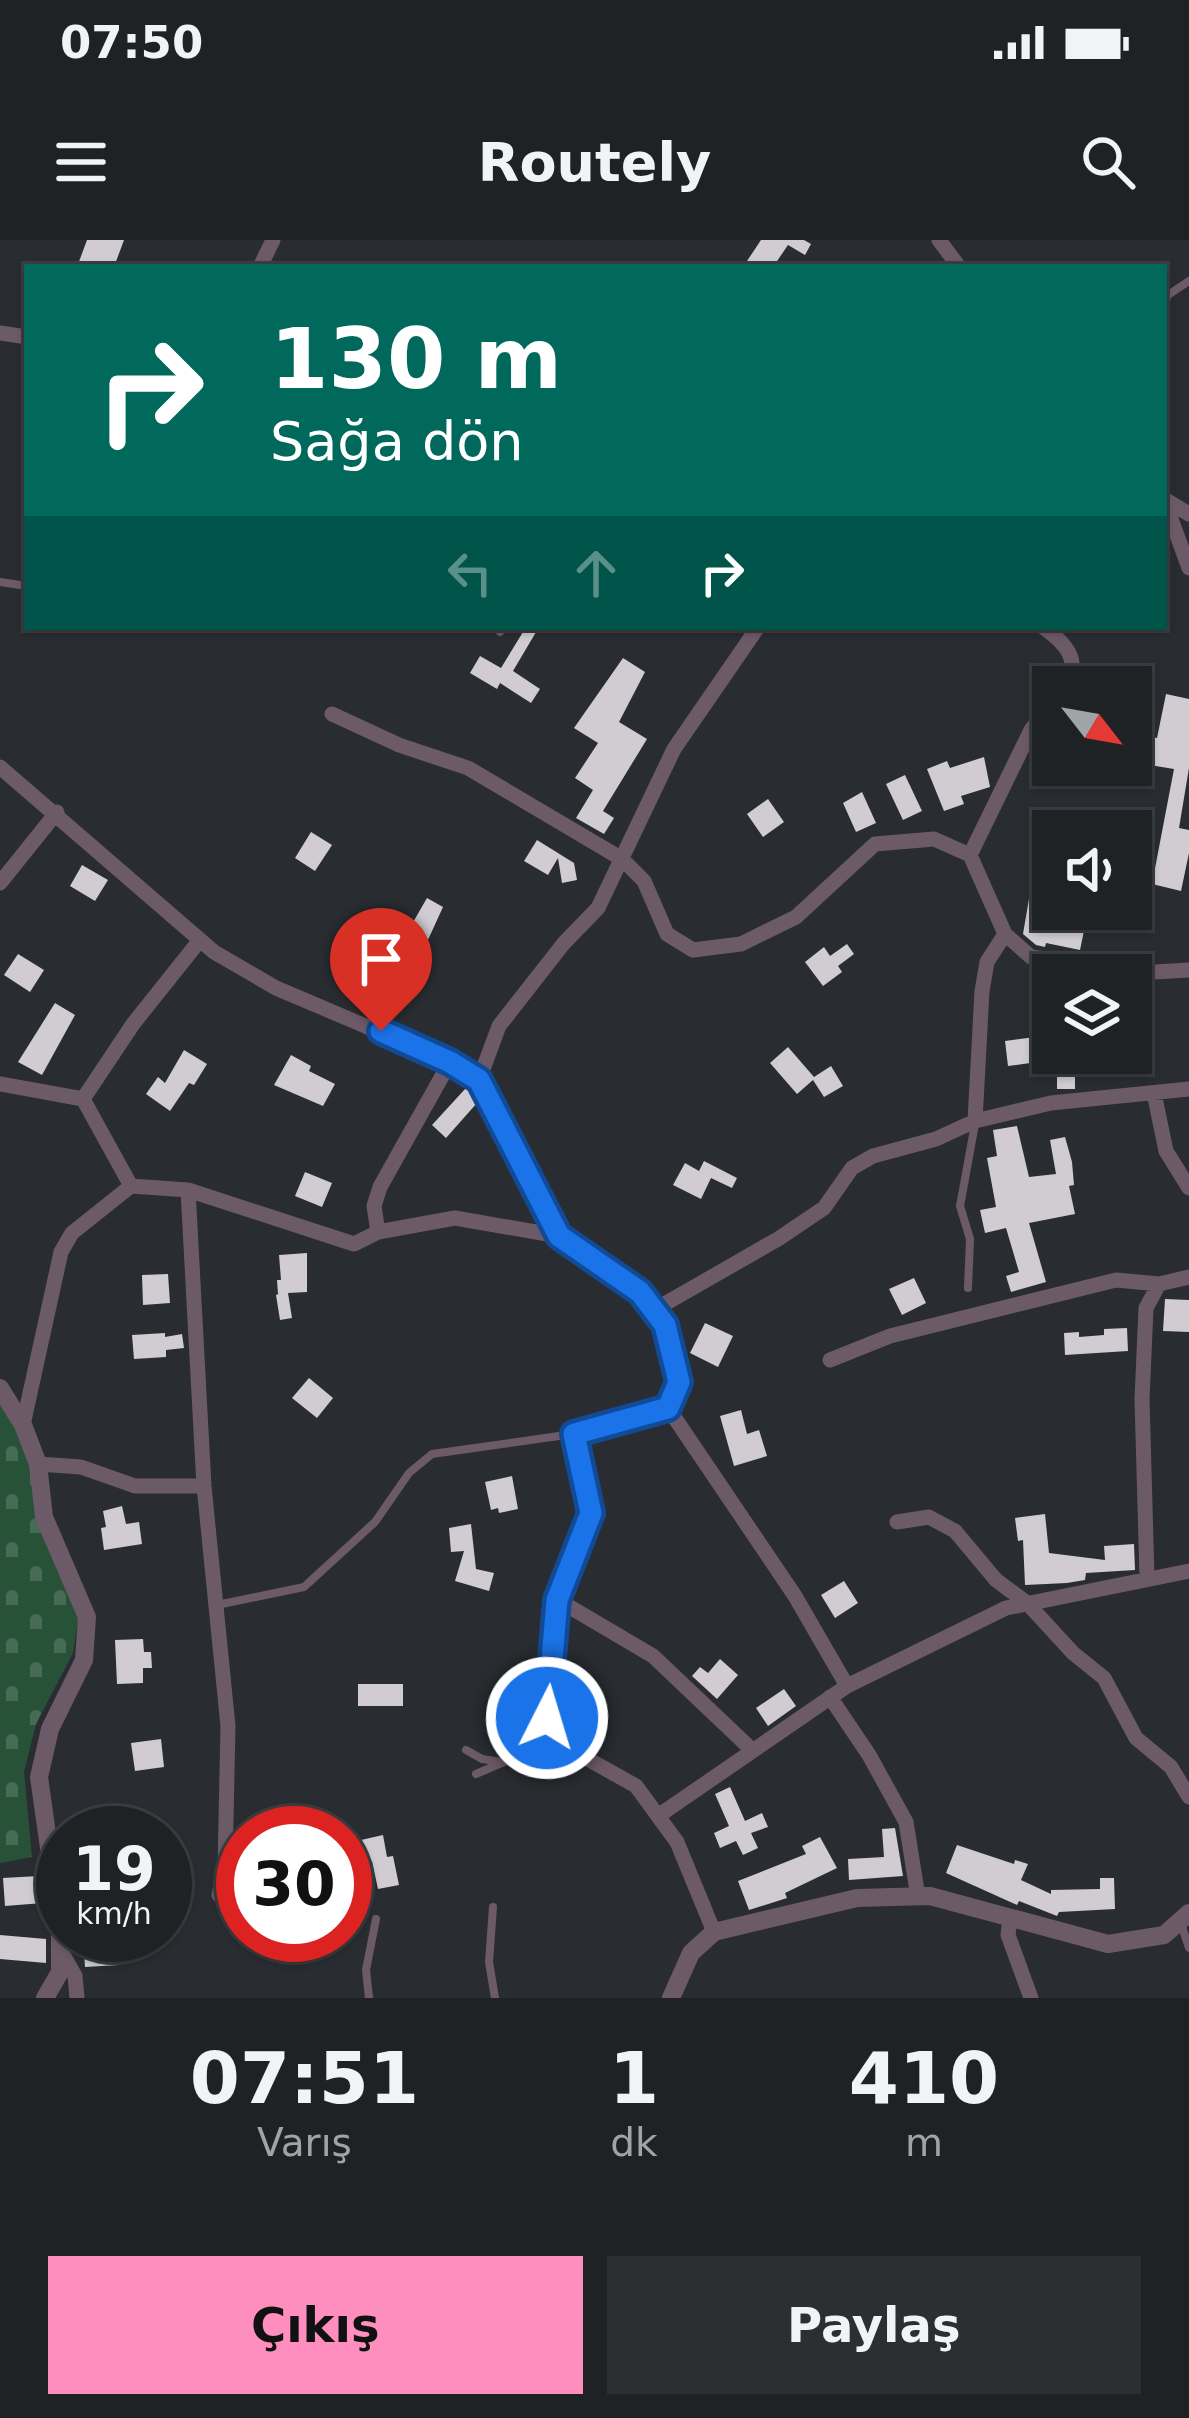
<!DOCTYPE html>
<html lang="tr">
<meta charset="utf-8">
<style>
:root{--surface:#1f2225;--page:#2c2f32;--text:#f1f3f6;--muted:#a1a4a7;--line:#3c3f42;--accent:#fd8ebe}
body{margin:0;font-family:"DejaVu Sans",sans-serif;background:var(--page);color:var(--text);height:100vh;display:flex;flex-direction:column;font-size:45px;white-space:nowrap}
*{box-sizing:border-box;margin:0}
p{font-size:39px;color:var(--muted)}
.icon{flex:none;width:66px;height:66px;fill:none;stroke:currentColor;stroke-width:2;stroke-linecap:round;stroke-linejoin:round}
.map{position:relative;height:1758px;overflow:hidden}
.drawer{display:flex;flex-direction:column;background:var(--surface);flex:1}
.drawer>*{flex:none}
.guide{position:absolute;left:24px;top:24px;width:1143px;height:366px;border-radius:0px;box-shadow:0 3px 9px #0004,0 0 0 3px var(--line);background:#00695c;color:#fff;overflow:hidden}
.needle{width:78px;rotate:121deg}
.fabs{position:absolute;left:1032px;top:426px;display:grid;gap:24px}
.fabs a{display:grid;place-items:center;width:120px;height:120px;border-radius:0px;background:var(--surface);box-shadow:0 3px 9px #0004,0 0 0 3px var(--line);font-size:60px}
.speed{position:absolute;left:36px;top:1566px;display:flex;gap:24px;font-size:60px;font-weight:700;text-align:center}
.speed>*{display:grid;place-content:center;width:156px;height:156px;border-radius:50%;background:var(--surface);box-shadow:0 3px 9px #0004,0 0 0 3px var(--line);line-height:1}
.speed small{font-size:30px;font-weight:400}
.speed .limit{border:18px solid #d22;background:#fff;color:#111}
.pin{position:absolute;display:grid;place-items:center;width:102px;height:102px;color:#fff;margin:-123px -51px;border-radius:50% 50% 50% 0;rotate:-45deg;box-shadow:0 0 12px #0007}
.pin .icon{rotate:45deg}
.me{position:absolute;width:132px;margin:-66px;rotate:5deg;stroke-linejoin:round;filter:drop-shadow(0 0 9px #0008)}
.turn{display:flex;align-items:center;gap:42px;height:252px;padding:0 48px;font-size:54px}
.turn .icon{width:156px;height:156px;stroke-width:2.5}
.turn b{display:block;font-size:84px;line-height:102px}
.lanes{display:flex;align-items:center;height:114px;padding:0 48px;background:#0003;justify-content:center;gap:60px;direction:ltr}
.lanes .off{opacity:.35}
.eta{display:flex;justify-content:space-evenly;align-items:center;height:204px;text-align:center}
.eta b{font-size:72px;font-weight:600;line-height:84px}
.action{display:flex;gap:24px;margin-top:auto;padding:24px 48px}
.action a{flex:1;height:138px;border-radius:0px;background:var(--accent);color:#111;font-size:48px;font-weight:600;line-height:138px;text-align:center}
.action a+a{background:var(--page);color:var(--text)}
.status{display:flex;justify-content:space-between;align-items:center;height:84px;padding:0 60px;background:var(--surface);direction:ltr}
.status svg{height:33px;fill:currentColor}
header{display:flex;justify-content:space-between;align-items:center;height:156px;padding:0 48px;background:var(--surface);font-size:54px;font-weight:600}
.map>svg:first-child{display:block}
.cemetery{fill:url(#cemetery-stones)}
.building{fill:#d0ccd2}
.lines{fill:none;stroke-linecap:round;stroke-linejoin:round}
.service{stroke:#6d5a68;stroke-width:8}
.minor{stroke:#6d5a68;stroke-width:15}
.tertiary{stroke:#6d5a68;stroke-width:18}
.route-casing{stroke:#114b97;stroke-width:30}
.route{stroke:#1a73e8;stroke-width:21}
</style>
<div class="status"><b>07:50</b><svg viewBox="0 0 49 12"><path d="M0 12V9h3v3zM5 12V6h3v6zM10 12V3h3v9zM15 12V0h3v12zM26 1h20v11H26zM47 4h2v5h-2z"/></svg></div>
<header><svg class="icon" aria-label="menu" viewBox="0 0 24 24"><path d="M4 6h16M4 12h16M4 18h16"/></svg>Routely<svg class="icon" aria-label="search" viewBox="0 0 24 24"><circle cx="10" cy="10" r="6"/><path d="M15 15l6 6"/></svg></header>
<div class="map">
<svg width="1189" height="1758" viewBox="0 0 1189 1758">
<defs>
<pattern id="cemetery-stones" width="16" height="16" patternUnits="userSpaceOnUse" patternTransform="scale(3)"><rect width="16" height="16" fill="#275237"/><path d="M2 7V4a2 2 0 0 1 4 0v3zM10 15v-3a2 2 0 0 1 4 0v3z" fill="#466a54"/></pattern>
</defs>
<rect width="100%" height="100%" fill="#292d31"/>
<path class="cemetery" d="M0,1161l17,24 62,189 -6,39 -37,71 -12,48 8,85 -32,6z"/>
<path class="building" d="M87,0h37l-10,27h-37z
M761,0h43l7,4 -6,11 -17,-10 -15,22h-30z
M526,387h13l-26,44 27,18 -9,14 -31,-20 -3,6 -27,-16 10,-17 21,12z
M623,418l22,14 -26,50 28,17 -44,72 11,7 -10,16 -28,-16 17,-28 -18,-12 23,-35 -24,-15z
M1166,454l23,5v69l-10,60 10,2v23l-8,38 -29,-7 22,-115 -43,-7v-28l26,4z
M984,517l6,30 -29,9 3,8 -20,7 -17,-42 20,-8 3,7z
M905,535l17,36 -19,9 -17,-36z
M862,552l14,31 -20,9 -13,-29z
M768,559l16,23 -21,15 -16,-23z
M311,592l21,13 -17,26 -20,-13z
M1047,592l6,1v76l34,7 -7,34 -34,-7 -1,4 -9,-2 -13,-11 8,-47 5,1z
M537,600l37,23 3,17 -15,3 -4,-25 -10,17 -24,-14z
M82,625l26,15 -13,21 -25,-15z
M427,658l16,9 -16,35 -19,-11z
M847,704l7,10 -16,12 4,6 -19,14 -18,-24 19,-15 6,9z
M18,714l26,16 -14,22 -26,-17z
M55,763l20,12 -33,60 -24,-13z
M1035,797l3,25 -30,4 -3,-25z
M788,807l26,30 17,-11 12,20 -19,11 -11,-17 -16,14 -27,-31z
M184,810l23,14 -13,21 -5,-2 -19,28 -24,-17 12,-17 7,6z
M1076,813h57l2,19 -21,3 -1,-4 -38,5v13h-18v-32h20z
M291,815l20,11 -2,5 26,13 -12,22 -49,-21z
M466,848l11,15 -31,35 -14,-13z
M1017,886l12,51 27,-3 -6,-34 15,-3 7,25 2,23 -5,1 6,28 -46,9 17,59 -35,10 -5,-16 13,-4 -13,-44 -21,5 -5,-23 16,-3 -9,-49 10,-2 -4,-26z
M704,921l33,17 -5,10 -21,-10 -10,21 -28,-14 12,-22 14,8z
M305,932l27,11 -10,24 -27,-11z
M307,1013v39l-19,1 4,25 -12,2 -4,-25 5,-2 -3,1 -1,-14h4l-2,-25z
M168,1034l2,29 -27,2 -1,-30z
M914,1038l12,25 -24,12 -13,-26z
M1165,1059l24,1v32l-26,-1z
M705,1083l28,13 -15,31 -28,-14z
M1127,1088l1,23 -63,4 -1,-22 15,-1v5l25,-2v-6z
M165,1093v4l17,-3 2,14 -18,2v7l-32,2 -2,-24z
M309,1138l24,20 -16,20 -25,-20z
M741,1170l6,24 12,-4 8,26 -33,10 -14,-50z
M512,1236l6,33 -19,4 -1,-5 -7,2 -6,-28z
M122,1266l4,18 13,-2 3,22 -38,6 -3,-22 5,-1 -3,-16z
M1045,1274l4,39 56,7 -1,-14 30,-2 1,26 -49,3 -1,7 -18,3 -42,2 -2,-45 -5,1 -3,-23z
M471,1284l5,45 18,4 -5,18 -34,-10 9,-30 -13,1 -2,-24z
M844,1341l14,22 -23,15 -14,-23z
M143,1399l1,13h7l1,16h-9v15l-26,1 -2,-44z
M720,1419l18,16 -21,24 -25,-23 8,-9 8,6z
M358,1444h45v22h-45z
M784,1449l12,17 -28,20 -12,-18z
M161,1499l3,28 -29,4 -4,-28z
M730,1547l15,34 17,-8 6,14 -17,6 7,15 -15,7 -7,-14 -16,7 -6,-15 15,-7 -14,-32z
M895,1588l8,48 -54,4 -1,-21 36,-2 -2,-28z
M383,1595l4,22 6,-1 6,29 -21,4 -6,-28 -7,1 -4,-22z
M820,1597l17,31 -52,25 2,5 -38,12 -11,-29 68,-27 -4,-8z
M957,1605l57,19 1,-4 13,4 -7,16 30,14v-4l49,-1v-11h14l1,31 -56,3 -2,4 -38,-15 -2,4 -71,-32z
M39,1636l4,27 -38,3 -2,-28z
M0,1695l46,4v24l-46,-4z
M118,1696l1,29 -34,2 -2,-29z"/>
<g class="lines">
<path class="service" d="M1164,65l4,-10 21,-14
M0,342l27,4
M500,392l6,-5
M968,1048l2,-49 -10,-33 15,-82
M217,1365l87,-18 71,-65 34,-49 23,-19 141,-20
M466,1510l16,9 20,3
M476,1534l81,-35
M493,1667l-4,55 6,36
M1180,1681l9,27
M369,1758l-3,-28 10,-51"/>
<path class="minor" d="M939,0l20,27
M260,27l13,-27
M0,93l27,4
M1164,259l25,15
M1164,260l25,68
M1043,387c23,16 38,33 24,60
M332,474l67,31 69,23 154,91 22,22 23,53 26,16 48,-6 55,-27 79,-73 59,-5 36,16 35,79 26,23 106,16 52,-3
M0,527l214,185 62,36 174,74 29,18 80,156 82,56 24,33 14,56 -11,27 -94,26 17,79 -33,87 -11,118 14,26 75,42 41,56 37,90
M970,615l61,-125 22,-28
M0,643l57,-71
M479,840l20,-54 65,-83 34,-35 76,-159 84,-122
M0,844l83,15
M1154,853l12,58 23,37
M83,859l50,-75 67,-84
M83,859l48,87
M975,881l7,-130 5,-29 18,-28
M188,950l16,296 24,240 -3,142 -6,27
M378,992l-4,-26 6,-19 70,-125
M654,1070l124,-71 46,-31 28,-40 21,-12 63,-17 39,-18 76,-18 138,-14
M830,1120l60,-24 226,-56 43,4
M23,1185l38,-173 11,-19 59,-47 57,4 166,54 24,-12 77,-14 104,18
M38,1224l43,3 54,19h69
M897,1282l32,-5 26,14 41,49 31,23 46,50 31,25 32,60 35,29 18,30
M1147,1337l-5,-178 4,-91 13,-24 30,-7
M558,1360l95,56 98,93
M847,1446l159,-78 183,-37
M830,1457l39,58 37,67 12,75
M658,1576l189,-130 -52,-90 -127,-188
M1010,1679l-2,16 23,63
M61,1711l14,25 2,22"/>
<path class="tertiary" d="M0,1148l23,37 15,39 6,53 43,100 -3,43 -34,69 -11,48 21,149v46l-15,26
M671,1758l20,-45 23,-21 143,-34 73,-2 178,48 56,-9 25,-22"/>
</g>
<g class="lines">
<g class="route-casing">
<path id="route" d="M381,791l69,31 29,18 80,156 81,56 25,33 14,57 -11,26 -94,26 17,79 -34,87 -10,118"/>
</g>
<use href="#route" class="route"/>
</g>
</svg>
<div class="fabs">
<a><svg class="needle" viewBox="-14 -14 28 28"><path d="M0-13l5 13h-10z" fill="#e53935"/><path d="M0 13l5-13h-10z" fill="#a1a4a7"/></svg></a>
<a><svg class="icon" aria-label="sound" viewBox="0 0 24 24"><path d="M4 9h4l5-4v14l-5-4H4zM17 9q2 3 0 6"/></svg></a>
<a><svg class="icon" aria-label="layers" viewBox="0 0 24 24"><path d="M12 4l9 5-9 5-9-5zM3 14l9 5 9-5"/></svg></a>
</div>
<div class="speed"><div>19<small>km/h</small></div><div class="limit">30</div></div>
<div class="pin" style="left:381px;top:791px;background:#d93025"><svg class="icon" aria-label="arrive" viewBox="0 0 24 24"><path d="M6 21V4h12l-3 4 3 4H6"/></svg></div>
<svg class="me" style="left:547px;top:1478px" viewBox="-20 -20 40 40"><circle r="17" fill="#1a73e8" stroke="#fff" stroke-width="3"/><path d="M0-11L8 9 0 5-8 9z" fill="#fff"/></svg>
<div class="guide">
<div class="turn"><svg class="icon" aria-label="right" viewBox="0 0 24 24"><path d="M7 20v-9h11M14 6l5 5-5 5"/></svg><div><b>130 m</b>Sağa dön</div></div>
<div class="lanes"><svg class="icon off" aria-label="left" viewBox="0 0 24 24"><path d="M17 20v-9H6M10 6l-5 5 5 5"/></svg><svg class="icon off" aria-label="ahead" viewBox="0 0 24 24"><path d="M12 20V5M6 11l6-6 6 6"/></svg><svg class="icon" aria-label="right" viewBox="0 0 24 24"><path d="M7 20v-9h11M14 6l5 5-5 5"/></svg></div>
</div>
</div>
<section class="drawer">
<div class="eta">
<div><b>07:51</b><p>Varış</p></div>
<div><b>1</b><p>dk</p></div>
<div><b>410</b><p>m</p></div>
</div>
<div class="action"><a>Çıkış</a><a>Paylaş</a></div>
</section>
